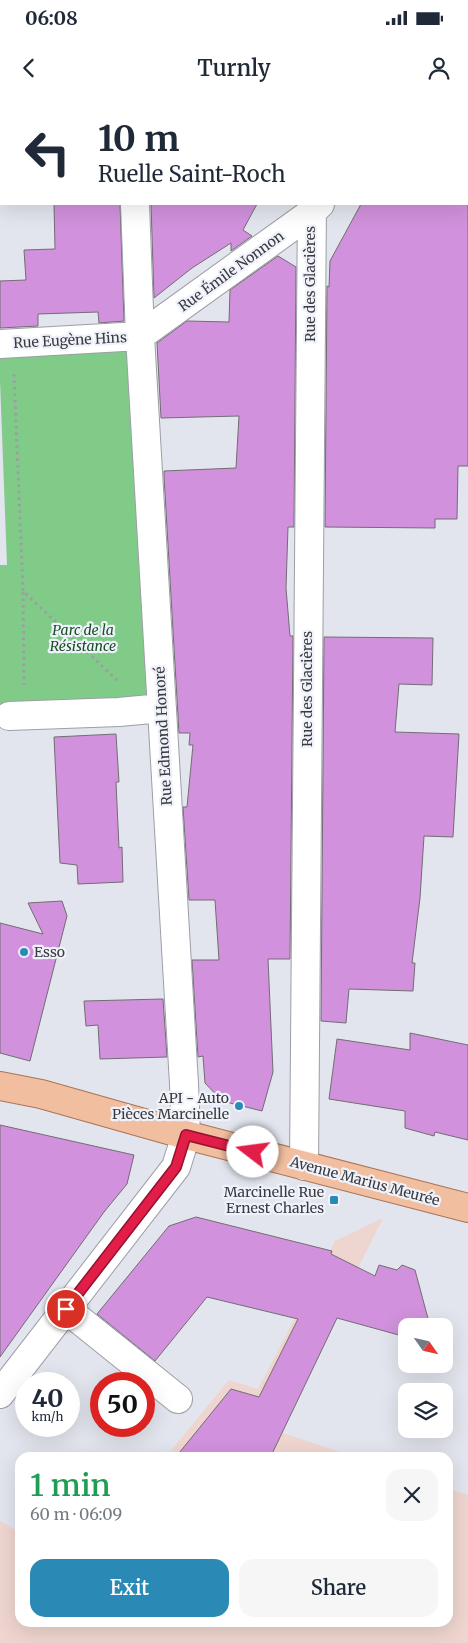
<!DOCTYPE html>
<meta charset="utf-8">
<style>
:root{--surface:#fff;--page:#f6f6f7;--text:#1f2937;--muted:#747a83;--accent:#2a8ab5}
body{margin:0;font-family:Merriweather,serif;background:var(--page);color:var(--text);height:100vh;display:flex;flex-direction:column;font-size:19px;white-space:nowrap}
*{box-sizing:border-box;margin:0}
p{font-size:16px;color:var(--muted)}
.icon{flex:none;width:28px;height:28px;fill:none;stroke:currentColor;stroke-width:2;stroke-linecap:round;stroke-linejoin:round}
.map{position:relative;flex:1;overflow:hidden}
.panel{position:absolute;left:15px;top:1352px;width:438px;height:175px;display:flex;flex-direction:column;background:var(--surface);border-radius:15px;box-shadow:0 5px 20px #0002}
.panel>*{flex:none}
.guide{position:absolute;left:0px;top:0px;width:469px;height:105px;box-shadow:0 5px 20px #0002;background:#fff;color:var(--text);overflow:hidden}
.needle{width:32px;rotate:124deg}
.controls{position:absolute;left:398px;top:1218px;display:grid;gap:10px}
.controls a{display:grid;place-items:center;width:55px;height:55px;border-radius:10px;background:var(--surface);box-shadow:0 5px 20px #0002;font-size:25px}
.speed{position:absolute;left:15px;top:1272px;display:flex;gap:10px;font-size:25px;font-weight:700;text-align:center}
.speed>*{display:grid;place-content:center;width:65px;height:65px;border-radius:50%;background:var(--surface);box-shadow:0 5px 20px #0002;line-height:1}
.speed small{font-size:12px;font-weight:400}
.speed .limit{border:8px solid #d22;background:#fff;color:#111}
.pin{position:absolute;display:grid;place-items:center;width:42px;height:42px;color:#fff;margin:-21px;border:2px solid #fff;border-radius:50%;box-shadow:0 1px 5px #0007}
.me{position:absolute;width:55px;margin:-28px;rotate:285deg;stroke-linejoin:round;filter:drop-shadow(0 0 4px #0008)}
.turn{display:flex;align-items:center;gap:18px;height:105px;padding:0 15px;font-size:22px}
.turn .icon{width:65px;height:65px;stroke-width:2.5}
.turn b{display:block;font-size:35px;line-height:42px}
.round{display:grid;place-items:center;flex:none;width:52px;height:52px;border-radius:15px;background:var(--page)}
.overview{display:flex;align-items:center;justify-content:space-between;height:85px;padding:0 15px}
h1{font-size:30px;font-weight:600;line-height:38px;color:#1e9e55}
.button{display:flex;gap:10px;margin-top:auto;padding:10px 15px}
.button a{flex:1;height:58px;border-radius:15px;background:var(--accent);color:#fff;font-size:20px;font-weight:600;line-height:58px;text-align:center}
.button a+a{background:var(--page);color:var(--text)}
.status{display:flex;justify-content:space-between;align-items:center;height:35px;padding:0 25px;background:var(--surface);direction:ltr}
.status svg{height:14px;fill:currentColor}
header{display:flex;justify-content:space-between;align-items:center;height:65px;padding:0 15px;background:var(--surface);font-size:22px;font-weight:600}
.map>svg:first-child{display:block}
.industrial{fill:#efd5cf}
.green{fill:#81cb88}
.building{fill:#d191dc;stroke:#726d73}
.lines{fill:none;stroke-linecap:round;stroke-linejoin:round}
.minor-casing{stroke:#9c9fa6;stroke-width:30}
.major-casing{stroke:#ab7454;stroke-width:30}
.path{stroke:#9c9ea4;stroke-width:3;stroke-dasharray:2.5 4;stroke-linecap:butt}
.minor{stroke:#fff;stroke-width:28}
.major{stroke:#f1bea0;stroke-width:28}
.route-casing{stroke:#92132f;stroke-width:12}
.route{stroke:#e11d48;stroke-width:9}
.poi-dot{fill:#2a8ab5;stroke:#eff2fa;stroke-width:2}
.labels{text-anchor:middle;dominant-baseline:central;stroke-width:4.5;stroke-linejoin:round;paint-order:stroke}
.street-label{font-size:14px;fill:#393a3d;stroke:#eff2fa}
.park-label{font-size:14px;font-style:italic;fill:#194f22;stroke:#eff2fa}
.poi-label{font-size:14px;fill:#393a3d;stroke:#eff2fa;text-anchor:end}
</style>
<div class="status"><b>06:08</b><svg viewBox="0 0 49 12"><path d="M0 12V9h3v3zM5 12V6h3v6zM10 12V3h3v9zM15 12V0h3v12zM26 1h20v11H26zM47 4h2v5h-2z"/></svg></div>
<header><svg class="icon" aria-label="back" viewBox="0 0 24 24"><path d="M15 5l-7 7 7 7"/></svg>Turnly<svg class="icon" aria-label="person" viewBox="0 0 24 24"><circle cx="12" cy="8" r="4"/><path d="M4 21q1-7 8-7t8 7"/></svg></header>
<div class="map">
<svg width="468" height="1543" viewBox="0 0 468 1543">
<rect width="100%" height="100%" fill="#e2e5ed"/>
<path class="industrial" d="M383,1118l-106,213 78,26 -190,1 64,-78 29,9 77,-148z
M448,1389l20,6v148h-468v-122l20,12v89h428z"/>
<path class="green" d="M140,236l22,372 -162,8v-151h7l-7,-184v-37z"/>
<path class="building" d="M54,104h66l4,117 -25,2 -1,-11 -60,2v12l-38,2v-47l26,-1 -2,-30 31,-1z
M151,104h106l-14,26 9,6 -21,15v-8l-39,25 -38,30z
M361,104h107v262h-10l-1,53h-22v9l-110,-1 2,-241 2,1 1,-26z
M278,156l18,11 -2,260h-6l-2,61 4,48h3l-3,323h-22l5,113 -11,39 -40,-10 -17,-18 -2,-27 -5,1 -6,-97h27l-4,-60h-26l-6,-93h4l6,-62h-4l1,-12h-11l-15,-257v-5l72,-3 3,-52 -78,2 -4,-75 30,-22 42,1 1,-32z
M324,537l109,1 -1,47 -33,-1 -4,48 64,2 -6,103 -29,-1 -4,62 -8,65h3l-2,28 -64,-2 -3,34 -25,-2z
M116,634l3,48h-3l3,66 3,-1 1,35 -45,2 -1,-19 -17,-2 -6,-126z
M62,801l5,15 -37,145 -30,-8v-130l43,11 -15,-31z
M163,899l4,58 -67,2 -2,-34 -12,1 -2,-25z
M410,933l58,12v95l-33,-8 -1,4 -29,-8v-17l-76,-12 8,-60 73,11z
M0,1025l134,30 -7,29 -23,28 -104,145z
M196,1117l136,34 -1,3 44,22 4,-11 18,5 5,-5 13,5 15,56h-24v11l-69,-19 -67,140h-95l56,-69 28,8 39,-78 -91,-22 -52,64 -58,-47 72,-88z"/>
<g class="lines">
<g class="minor-casing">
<path id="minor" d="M131,0v1
M322,1v-1
M424,1l2,-1
M140,236l171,-123 9,-9
M0,244l140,-8
M9,616l110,-4 43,-4
M304,1066l8,-962
M66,1209l112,90
M0,1294l176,-227 10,-32 -2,-51 -44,-748 -5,-132"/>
</g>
<g class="major-casing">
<path id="major" d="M0,986l41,8 145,41 282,73"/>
</g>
<path class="path" d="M14,274l9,217 95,90
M23,492l1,93"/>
<use href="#minor" class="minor"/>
<use href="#major" class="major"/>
</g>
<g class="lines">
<g class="route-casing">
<path id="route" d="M66,1209l110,-142 10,-32 67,17"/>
</g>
<use href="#route" class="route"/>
</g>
<g class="poi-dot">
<circle cx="24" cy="852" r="5"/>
<circle cx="239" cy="1006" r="5"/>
<rect x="329" y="1095" width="10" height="10" rx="2.5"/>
</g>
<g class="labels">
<g class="street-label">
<text transform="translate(231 171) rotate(-36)">Rue Émile Nonnon</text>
<text transform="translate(310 184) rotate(-90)">Rue des Glacières</text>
<text transform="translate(70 240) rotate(-3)">Rue Eugène Hins</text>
<text transform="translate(307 589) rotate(-90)">Rue des Glacières</text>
<text transform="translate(163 636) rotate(-93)">Rue Edmond Honoré</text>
<text transform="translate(365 1081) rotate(15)">Avenue Marius Meurée</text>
</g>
<g class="park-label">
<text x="83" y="530">Parc de la<tspan x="83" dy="16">Résistance</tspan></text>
</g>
<g class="poi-label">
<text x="34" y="852" text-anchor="start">Esso</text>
<text x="229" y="998">API - Auto<tspan x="229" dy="16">Pièces Marcinelle</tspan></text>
<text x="324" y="1092">Marcinelle Rue<tspan x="324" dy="16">Ernest Charles</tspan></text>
</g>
</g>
</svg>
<div class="controls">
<a><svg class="needle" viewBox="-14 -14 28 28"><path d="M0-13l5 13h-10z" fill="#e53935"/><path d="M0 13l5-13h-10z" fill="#747a83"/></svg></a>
<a><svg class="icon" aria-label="layers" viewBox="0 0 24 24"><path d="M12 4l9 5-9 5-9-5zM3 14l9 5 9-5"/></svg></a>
</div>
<div class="speed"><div>40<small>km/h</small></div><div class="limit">50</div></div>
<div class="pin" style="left:66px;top:1209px;background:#d93025"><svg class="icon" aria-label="arrive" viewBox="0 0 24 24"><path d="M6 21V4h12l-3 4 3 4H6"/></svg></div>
<svg class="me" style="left:253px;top:1052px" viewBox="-20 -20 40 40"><circle r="19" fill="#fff"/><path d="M0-13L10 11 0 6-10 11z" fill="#e11d48"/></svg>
<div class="guide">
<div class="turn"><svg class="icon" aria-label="left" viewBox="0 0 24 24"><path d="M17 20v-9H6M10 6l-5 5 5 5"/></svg><div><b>10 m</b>Ruelle Saint-Roch</div></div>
</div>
<section class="panel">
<div class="overview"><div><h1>1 min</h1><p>60 m · 06:09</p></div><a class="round"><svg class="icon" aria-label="close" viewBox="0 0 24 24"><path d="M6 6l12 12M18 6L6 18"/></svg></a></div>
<div class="button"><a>Exit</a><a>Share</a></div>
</section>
</div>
